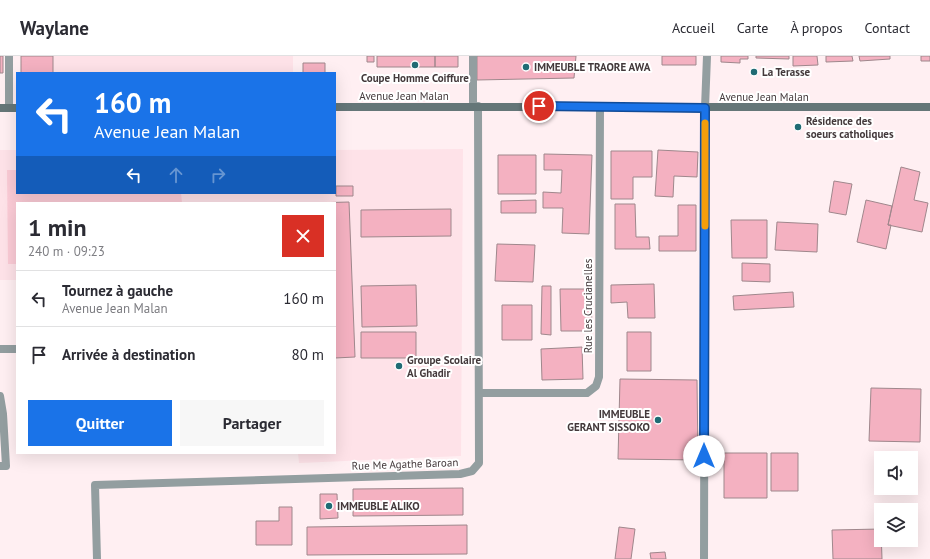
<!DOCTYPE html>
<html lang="fr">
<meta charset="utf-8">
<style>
:root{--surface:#fff;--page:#f7f7f7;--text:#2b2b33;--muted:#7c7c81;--line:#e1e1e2;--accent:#1a73e8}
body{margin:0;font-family:"PT Sans",sans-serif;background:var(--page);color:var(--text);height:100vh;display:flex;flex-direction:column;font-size:15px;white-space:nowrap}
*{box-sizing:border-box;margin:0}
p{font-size:13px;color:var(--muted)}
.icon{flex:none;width:22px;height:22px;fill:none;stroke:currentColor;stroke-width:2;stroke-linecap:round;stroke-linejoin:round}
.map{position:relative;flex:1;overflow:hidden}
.details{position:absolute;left:16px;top:146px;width:320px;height:252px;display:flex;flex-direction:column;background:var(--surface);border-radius:0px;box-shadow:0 4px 16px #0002}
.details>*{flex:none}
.top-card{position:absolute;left:16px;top:16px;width:320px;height:122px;border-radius:0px;box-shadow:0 4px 16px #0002;background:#1a73e8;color:#fff;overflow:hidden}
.buttons{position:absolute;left:874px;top:395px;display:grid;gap:8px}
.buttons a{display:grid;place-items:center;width:44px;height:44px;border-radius:0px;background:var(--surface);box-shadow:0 4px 16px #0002;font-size:20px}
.pin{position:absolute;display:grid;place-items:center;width:34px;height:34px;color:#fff;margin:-17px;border:2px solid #fff;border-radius:50%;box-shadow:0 1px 4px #0007}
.me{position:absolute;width:44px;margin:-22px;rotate:0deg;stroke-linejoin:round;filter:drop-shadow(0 0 3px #0008)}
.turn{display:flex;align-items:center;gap:14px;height:84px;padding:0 12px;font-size:18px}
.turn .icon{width:52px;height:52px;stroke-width:2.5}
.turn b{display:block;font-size:28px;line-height:34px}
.lanes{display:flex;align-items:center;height:38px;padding:0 12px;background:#0003;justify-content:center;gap:20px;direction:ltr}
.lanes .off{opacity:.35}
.round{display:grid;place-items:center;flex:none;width:42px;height:42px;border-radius:0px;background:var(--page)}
.head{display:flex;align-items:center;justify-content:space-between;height:68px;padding:0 12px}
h1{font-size:24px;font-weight:800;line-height:30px}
.action{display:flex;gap:8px;margin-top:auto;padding:8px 12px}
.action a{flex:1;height:46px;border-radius:0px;background:var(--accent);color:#fff;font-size:16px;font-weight:800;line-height:46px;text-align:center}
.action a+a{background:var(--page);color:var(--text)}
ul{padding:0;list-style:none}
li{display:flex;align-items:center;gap:12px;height:56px;padding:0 12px;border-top:1px solid var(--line)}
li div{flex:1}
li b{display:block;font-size:15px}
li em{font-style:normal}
header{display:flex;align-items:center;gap:24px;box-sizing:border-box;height:56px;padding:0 20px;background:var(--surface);border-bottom:1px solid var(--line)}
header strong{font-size:19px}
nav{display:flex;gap:22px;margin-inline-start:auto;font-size:14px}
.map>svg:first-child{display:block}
.built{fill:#fee2e8}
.green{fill:#fbcbd6}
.building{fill:#f4b1c1;stroke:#9f878c}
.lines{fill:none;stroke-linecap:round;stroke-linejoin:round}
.street{stroke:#939ea0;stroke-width:8}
.secondary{stroke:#657678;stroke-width:8}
.route-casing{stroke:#114b97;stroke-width:10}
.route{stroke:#1a73e8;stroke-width:7}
.slow{stroke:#f59e0b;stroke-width:7}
.poi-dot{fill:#206b74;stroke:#fff;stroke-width:1.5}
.labels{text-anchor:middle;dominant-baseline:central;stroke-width:4;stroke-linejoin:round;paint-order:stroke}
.poi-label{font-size:11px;font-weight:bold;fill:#43393b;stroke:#fff;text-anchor:start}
.street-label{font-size:11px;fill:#43393b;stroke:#fff}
</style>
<header>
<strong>Waylane</strong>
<nav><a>Accueil</a><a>Carte</a><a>À propos</a><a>Contact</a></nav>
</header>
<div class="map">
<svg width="930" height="503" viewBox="0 0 930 503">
<rect width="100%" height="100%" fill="#ffeff2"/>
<path class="built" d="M53,0h240v17h-240z
M463,93l-2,307 -162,7 -1,-10h37v-250h-318v77h-17v-130h17v43h318v-43z"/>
<path class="green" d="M7,114h10v23h164l1,10h-165v61h-9z"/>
<path class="building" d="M0,0h3v17h-3z
M21,0h32v17h-32z
M367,0h7v6h-7z
M377,0h58v11h-58z
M435,0h23v11h-23z
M477,0h99l-2,22 -97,2z
M662,0h34v9h-34z
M721,0h27v3h-8v4l-19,-1z
M756,0h33v3l-33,-1z
M793,0h24l1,9 -25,1z
M826,0h26l1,5 -27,1z
M859,0h31v3l-30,2z
M921,0h9v5h-9z
M303,7h22v10h-22z
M658,94l40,2 -1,25 -23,-1 -1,21 -18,-1z
M611,95h41v26h-19v22h-22z
M544,98l48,1 -3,79 -27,-1 1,-25h-20v-16l18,1 1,-23h-18z
M498,99h38v39h-38z
M901,111l19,5 -6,28 14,3 -6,29 -34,-7z
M834,125l18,3 -6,31 -17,-3z
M336,130h17v10h-17z
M536,144v13h-35v-12z
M866,144l26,6 -4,19h3l-5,24 -29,-7z
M349,146l6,155 -20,1v-155h-22z
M615,148h20l1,33h13l1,12h-35z
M678,149h18v46h-37v-15h19z
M451,153v27l-90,1v-27z
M731,164h36v38h-35z
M777,166l41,2 -1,28 -42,-2z
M497,188l38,1 -2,37 -38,-1z
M742,207l28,1v18l-28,-1z
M654,228l1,34h-27l-1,-16 -16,1v-18z
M416,229l1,41 -55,1 -1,-41z
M542,230h9v49l-10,-1z
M560,233h31l1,42h-31z
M793,236l1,15 -60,3 -1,-14z
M502,249h30v35h-30z
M361,276h55v26h-55z
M627,276h24v39h-24z
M582,291l1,32 -41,1 -1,-31z
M620,323l77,1 1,80 -80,-1z
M871,332l50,1 -1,53 -51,-1z
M724,397h43v45h-43z
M771,397h27v38h-27z
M463,432v27l-110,1v-27z
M320,438h17l1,24 -18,1z
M279,451h13v38h-36v-24h23z
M467,469v29l-160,1v-28z
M619,471l16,2 -4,30h-16z
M881,473l1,30h-49l-1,-29z
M665,496l1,7h-15l-1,-6z"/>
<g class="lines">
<path class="street" d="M9,0v52
M473,0v50
M0,293h17
M479,337h108l9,-7 3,-9 1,-271
M0,340l3,18 3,52h-6
M97,503l-2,-74 365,-11 12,-3 7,-8 -1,-357
M704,503l1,-451 2,-52"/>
<path class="secondary" d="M335,51h595
M0,52h17"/>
</g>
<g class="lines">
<g class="route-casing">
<path id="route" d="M539,50l166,2 -1,348"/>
</g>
<use href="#route" class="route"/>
<path class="slow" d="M705,170v-103"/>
</g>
<g class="poi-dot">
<circle cx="415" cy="9" r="4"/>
<circle cx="526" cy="11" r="4"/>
<circle cx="754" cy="16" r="4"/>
<circle cx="798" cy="71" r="4"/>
<circle cx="399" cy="310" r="4"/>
<circle cx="658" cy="364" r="4"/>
<circle cx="329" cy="450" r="4"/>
</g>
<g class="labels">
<g class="poi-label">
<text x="534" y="11">IMMEUBLE TRAORE AWA</text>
<text x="762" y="16">La Terasse</text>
<text x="415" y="22" text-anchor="middle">Coupe Homme Coiffure</text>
<text x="806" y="65">Résidence des<tspan x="806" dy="13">soeurs catholiques</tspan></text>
<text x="407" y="304">Groupe Scolaire<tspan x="407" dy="13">Al Ghadir</tspan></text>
<text x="650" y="358" text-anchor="end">IMMEUBLE<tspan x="650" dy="13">GERANT SISSOKO</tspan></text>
<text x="337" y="450">IMMEUBLE ALIKO</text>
</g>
<g class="street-label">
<text x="404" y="40">Avenue Jean Malan</text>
<text x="764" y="41">Avenue Jean Malan</text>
<text transform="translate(588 250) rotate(-90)">Rue les Crucianelles</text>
<text transform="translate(405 408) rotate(-2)">Rue Me Agathe Baroan</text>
</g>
</g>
</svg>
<div class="buttons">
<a><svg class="icon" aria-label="sound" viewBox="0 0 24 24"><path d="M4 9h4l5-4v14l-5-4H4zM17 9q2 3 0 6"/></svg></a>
<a><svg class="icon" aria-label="layers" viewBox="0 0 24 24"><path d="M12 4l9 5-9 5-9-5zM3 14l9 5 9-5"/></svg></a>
</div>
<div class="pin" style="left:539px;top:50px;background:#d93025"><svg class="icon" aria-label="arrive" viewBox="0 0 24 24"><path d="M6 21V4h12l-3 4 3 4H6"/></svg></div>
<svg class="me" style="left:704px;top:400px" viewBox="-20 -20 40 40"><circle r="19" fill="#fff"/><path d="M0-13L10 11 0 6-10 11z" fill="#1a73e8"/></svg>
<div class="top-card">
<div class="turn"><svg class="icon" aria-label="left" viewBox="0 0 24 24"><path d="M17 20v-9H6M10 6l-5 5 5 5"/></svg><div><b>160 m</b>Avenue Jean Malan</div></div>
<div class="lanes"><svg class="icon" aria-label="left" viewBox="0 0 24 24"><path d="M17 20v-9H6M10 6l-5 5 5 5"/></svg><svg class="icon off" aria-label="ahead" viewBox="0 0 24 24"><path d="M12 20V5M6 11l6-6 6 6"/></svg><svg class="icon off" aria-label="right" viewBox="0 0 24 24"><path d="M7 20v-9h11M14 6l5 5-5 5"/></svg></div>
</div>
<section class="details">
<div class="head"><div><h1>1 min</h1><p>240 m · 09:23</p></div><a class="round" style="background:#d93025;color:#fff"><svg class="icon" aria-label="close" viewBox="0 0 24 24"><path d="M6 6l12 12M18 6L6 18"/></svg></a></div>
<ul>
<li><svg class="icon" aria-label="left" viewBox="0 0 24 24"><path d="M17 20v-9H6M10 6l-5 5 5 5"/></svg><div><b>Tournez à gauche</b><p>Avenue Jean Malan</p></div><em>160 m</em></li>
<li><svg class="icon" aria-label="arrive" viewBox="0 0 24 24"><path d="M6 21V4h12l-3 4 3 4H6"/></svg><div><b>Arrivée à destination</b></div><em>80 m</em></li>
</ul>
<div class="action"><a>Quitter</a><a>Partager</a></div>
</section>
</div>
